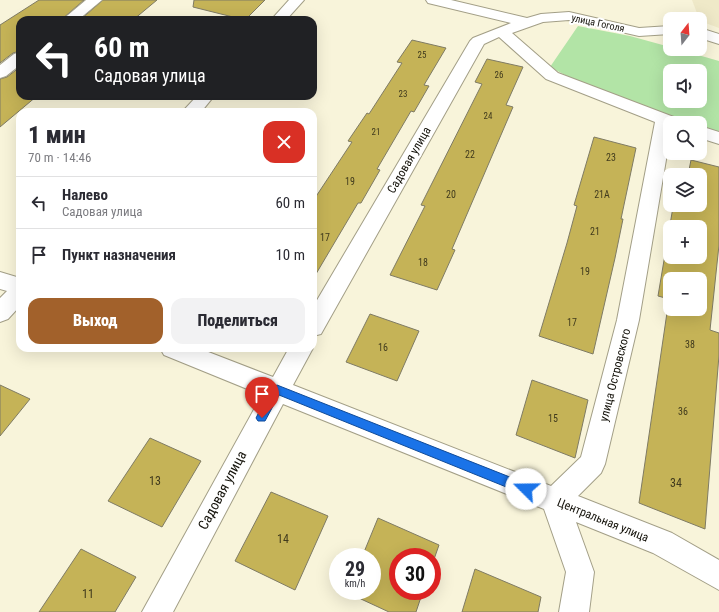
<!DOCTYPE html>
<html lang="ru">
<meta charset="utf-8">
<style>
:root{--surface:#fff;--page:#f2f2f3;--text:#2b2b33;--muted:#7c7c81;--line:#e1e1e2;--accent:#a2612b}
body{margin:0;font-family:"Roboto Condensed",sans-serif;background:var(--page);color:var(--text);height:100vh;display:flex;flex-direction:column;font-size:15px;white-space:nowrap}
*{box-sizing:border-box;margin:0}
p{font-size:13px;color:var(--muted)}
.icon{flex:none;width:22px;height:22px;fill:none;stroke:currentColor;stroke-width:2;stroke-linecap:round;stroke-linejoin:round}
.map{position:relative;flex:1;overflow:hidden}
.drawer{position:absolute;left:16px;top:108px;width:301px;height:244px;display:flex;flex-direction:column;background:var(--surface);border-radius:12px;box-shadow:0 4px 16px #0002}
.drawer>*{flex:none}
.banner{position:absolute;left:16px;top:16px;width:301px;height:84px;border-radius:12px;box-shadow:0 4px 16px #0002;background:#202124;color:#fff;overflow:hidden}
.needle{width:26px;rotate:17deg}
.tools{position:absolute;left:663px;top:12px;display:grid;gap:8px}
.tools a{display:grid;place-items:center;width:44px;height:44px;border-radius:8px;background:var(--surface);box-shadow:0 4px 16px #0002;font-size:20px}
.speed{position:absolute;left:329px;top:548px;display:flex;gap:8px;font-size:20px;font-weight:700;text-align:center}
.speed>*{display:grid;place-content:center;width:52px;height:52px;border-radius:50%;background:var(--surface);box-shadow:0 4px 16px #0002;line-height:1}
.speed small{font-size:10px;font-weight:400}
.speed .limit{border:6px solid #d22;background:#fff;color:#111}
.pin{position:absolute;display:grid;place-items:center;width:34px;height:34px;color:#fff;margin:-41px -17px;border-radius:50% 50% 50% 0;rotate:-45deg;box-shadow:0 0 4px #0007}
.pin .icon{rotate:45deg}
.me{position:absolute;width:44px;margin:-22px;rotate:292deg;stroke-linejoin:round;filter:drop-shadow(0 0 3px #0008)}
.turn{display:flex;align-items:center;gap:14px;height:84px;padding:0 12px;font-size:18px}
.turn .icon{width:52px;height:52px;stroke-width:2.5}
.turn b{display:block;font-size:28px;line-height:34px}
.round{display:grid;place-items:center;flex:none;width:42px;height:42px;border-radius:12px;background:var(--page)}
.head{display:flex;align-items:center;justify-content:space-between;height:68px;padding:0 12px}
h1{font-size:24px;font-weight:800;line-height:30px}
.action{display:flex;gap:8px;margin-top:auto;padding:8px 12px}
.action a{flex:1;height:46px;border-radius:12px;background:var(--accent);color:#fff;font-size:16px;font-weight:800;line-height:46px;text-align:center}
.action a+a{background:var(--page);color:var(--text)}
ul{padding:0;list-style:none}
li{display:flex;align-items:center;gap:12px;height:52px;padding:0 12px;border-top:1px solid var(--line)}
li div{flex:1}
li b{display:block;font-size:15px}
li em{font-style:normal}
.map>svg:first-child{display:block}
.built{fill:#efe9c8}
.green{fill:#b2e4a6;fill-rule:evenodd}
.building{fill:#c5b357;stroke:#7f7b64;fill-rule:evenodd}
.lines{fill:none;stroke-linecap:round;stroke-linejoin:round}
.minor-casing{stroke:#a39f87;stroke-width:2}
.minor{fill:#fff;fill-rule:evenodd}
.route{fill:#1a73e8;stroke:#114b97}
.labels{text-anchor:middle;dominant-baseline:central;stroke-width:4;stroke-linejoin:round;paint-order:stroke}
.far-number-label{font-size:9px;fill:#403a1d}
.far-street-label{font-size:10px;fill:#14120a;stroke:#fff}
.number-label{font-size:10px;fill:#403a1d}
.street-label{font-size:12px;fill:#14120a;stroke:#fff}
.near-number-label{font-size:12px;fill:#403a1d}
.near-street-label{font-size:14px;fill:#14120a;stroke:#fff}
</style>
<div class="map">
<svg width="719" height="612" viewBox="0 0 719 612">
<rect width="100%" height="100%" fill="#f8f4da"/>
<path class="built" d="M692,0h27v28l-19,-7z"/>
<path class="green" d="M578,26l52,10 40,11v2h7l42,12v72l-19,-6v-4h-11l-109,-40 -30,-16zM670,71h30v30h-30z"/>
<path class="building" d="M39,0h45l-23,20h-41v31l-7,2 -13,10v-38z
M103,0h54l-24,20h-53z
M194,0h71l-20,20 -52,-13z
M412,40l34,8 -22,37 5,1 -15,26 -3,-1 -34,58 3,1 -19,33h-3l-45,76v-78l39,-59 -4,-1 19,-28 2,1 33,-51 -5,-1z
M487,59l36,8 -17,38 7,2 -61,142 3,1 -18,40 -47,-15 35,-69 -4,-1 61,-121 -7,-2z
M20,67v29h17l-37,31v-48l7,-2z
M594,137l42,11 -15,71h2l-8,39 -22,96 -54,-18 28,-93 10,-37 -3,-1z
M691,160l28,7v78l-9,85 9,3v22l-14,174 -66,-26 30,-204 -11,-3 15,-89 10,3 1,-5h16v-30h-12zM670,227h30v30h-30zM670,279h30v30h-30z
M370,314l49,17 -22,50 -51,-19z
M532,380l56,20 -13,58 -59,-23z
M0,385l30,14 -30,37z
M150,438l51,23 -39,66 -54,-26z
M271,492l57,24 -33,74 -60,-29z
M378,518l61,27 -7,20v-8h-34v34h25l-7,21h-27l-41,-19 1,-2h23v-34h-10z
M81,549l55,28 -21,35h-76z
M475,569l66,28 -3,15h-76z"/>
<g class="lines">
<g class="minor-casing">
<path id="minor" d="M86,0h16l-24,20h-16z
M289,0h15l-18,20h-15z
M426,0h25l76,18 14,-4 28,-2 70,16 31,-2v8l-31,2 -70,-16 -26,2 -31,11 46,40 121,46 3,4h-12v13l-31,184 -34,144 -4,9 -23,23 94,37 47,27v30l-66,-37 -77,-31 18,50 -5,40h-30l7,-40 -22,-63 -261,-105 -110,208h-31l120,-217 -98,-40 -4,-7h38l75,29 16,-29h24l-20,37 258,101 30,-29 36,-137 38,-198 -109,-43 -47,-42 -15,7 -163,290 -8,2v-29l157,-266 3,-3 38,-15 -83,-20z
M700,28l19,6v10l-19,-6z
M20,52v13l-14,11 -6,2v-13l14,-11z
M197,96h17l-13,16h-19z
M700,126l19,6v12l-19,-6z
M0,272l20,6v28l-12,13 -8,3v-24l7,-7 -7,-2z"/>
</g>
<use href="#minor" class="minor"/>
</g>
<path class="route" d="M277,385l253,100 1,4 -1,4 -4,2 -247,-100 -14,26h-7l-2,-3 2,-4 15,-27z"/>
<g class="labels">
<g class="far-number-label">
<text x="422" y="55">25</text>
<text x="499" y="75">26</text>
<text x="403" y="94">23</text>
<text x="488" y="116">24</text>
<text x="376" y="132">21</text>
</g>
<g class="far-street-label">
<text transform="translate(598 23) rotate(12)">улица Гоголя</text>
</g>
<g class="number-label">
<text x="470" y="154">22</text>
<text x="611" y="157">23</text>
<text x="350" y="181">19</text>
<text x="451" y="194">20</text>
<text x="602" y="194">21А</text>
<text x="595" y="231">21</text>
<text x="325" y="237">17</text>
<text x="423" y="262">18</text>
<text x="585" y="271">19</text>
<text x="572" y="322">17</text>
<text x="690" y="344">38</text>
<text x="383" y="347">16</text>
<text x="683" y="411">36</text>
<text x="553" y="418">15</text>
</g>
<g class="street-label">
<text transform="translate(409 160) rotate(-60)">Садовая улица</text>
<text transform="translate(615 375) rotate(-76)">улица Островского</text>
<text transform="translate(603 520) rotate(22)">Центральная улица</text>
</g>
<g class="near-number-label">
<text x="155" y="481">13</text>
<text x="676" y="483">34</text>
<text x="283" y="539">14</text>
<text x="88" y="594">11</text>
</g>
<g class="near-street-label">
<text transform="translate(222 490) rotate(-62)">Садовая улица</text>
</g>
</g>
</svg>
<div class="tools">
<a><svg class="needle" viewBox="-14 -14 28 28"><path d="M0-13l5 13h-10z" fill="#e53935"/><path d="M0 13l5-13h-10z" fill="#7c7c81"/></svg></a>
<a><svg class="icon" aria-label="sound" viewBox="0 0 24 24"><path d="M4 9h4l5-4v14l-5-4H4zM17 9q2 3 0 6"/></svg></a>
<a><svg class="icon" aria-label="search" viewBox="0 0 24 24"><circle cx="10" cy="10" r="6"/><path d="M15 15l6 6"/></svg></a>
<a><svg class="icon" aria-label="layers" viewBox="0 0 24 24"><path d="M12 4l9 5-9 5-9-5zM3 14l9 5 9-5"/></svg></a>
<a>+</a>
<a>−</a>
</div>
<div class="speed"><div>29<small>km/h</small></div><div class="limit">30</div></div>
<div class="pin" style="left:262px;top:418px;background:#d93025"><svg class="icon" aria-label="arrive" viewBox="0 0 24 24"><path d="M6 21V4h12l-3 4 3 4H6"/></svg></div>
<svg class="me" style="left:526px;top:489px" viewBox="-20 -20 40 40"><circle r="19" fill="#fff"/><path d="M0-13L10 11 0 6-10 11z" fill="#1a73e8"/></svg>
<div class="banner">
<div class="turn"><svg class="icon" aria-label="left" viewBox="0 0 24 24"><path d="M17 20v-9H6M10 6l-5 5 5 5"/></svg><div><b>60 m</b>Садовая улица</div></div>
</div>
<section class="drawer">
<div class="head"><div><h1>1 мин</h1><p>70 m · 14:46</p></div><a class="round" style="background:#d93025;color:#fff"><svg class="icon" aria-label="close" viewBox="0 0 24 24"><path d="M6 6l12 12M18 6L6 18"/></svg></a></div>
<ul>
<li><svg class="icon" aria-label="left" viewBox="0 0 24 24"><path d="M17 20v-9H6M10 6l-5 5 5 5"/></svg><div><b>Налево</b><p>Садовая улица</p></div><em>60 m</em></li>
<li><svg class="icon" aria-label="arrive" viewBox="0 0 24 24"><path d="M6 21V4h12l-3 4 3 4H6"/></svg><div><b>Пункт назначения</b></div><em>10 m</em></li>
</ul>
<div class="action"><a>Выход</a><a>Поделиться</a></div>
</section>
</div>
